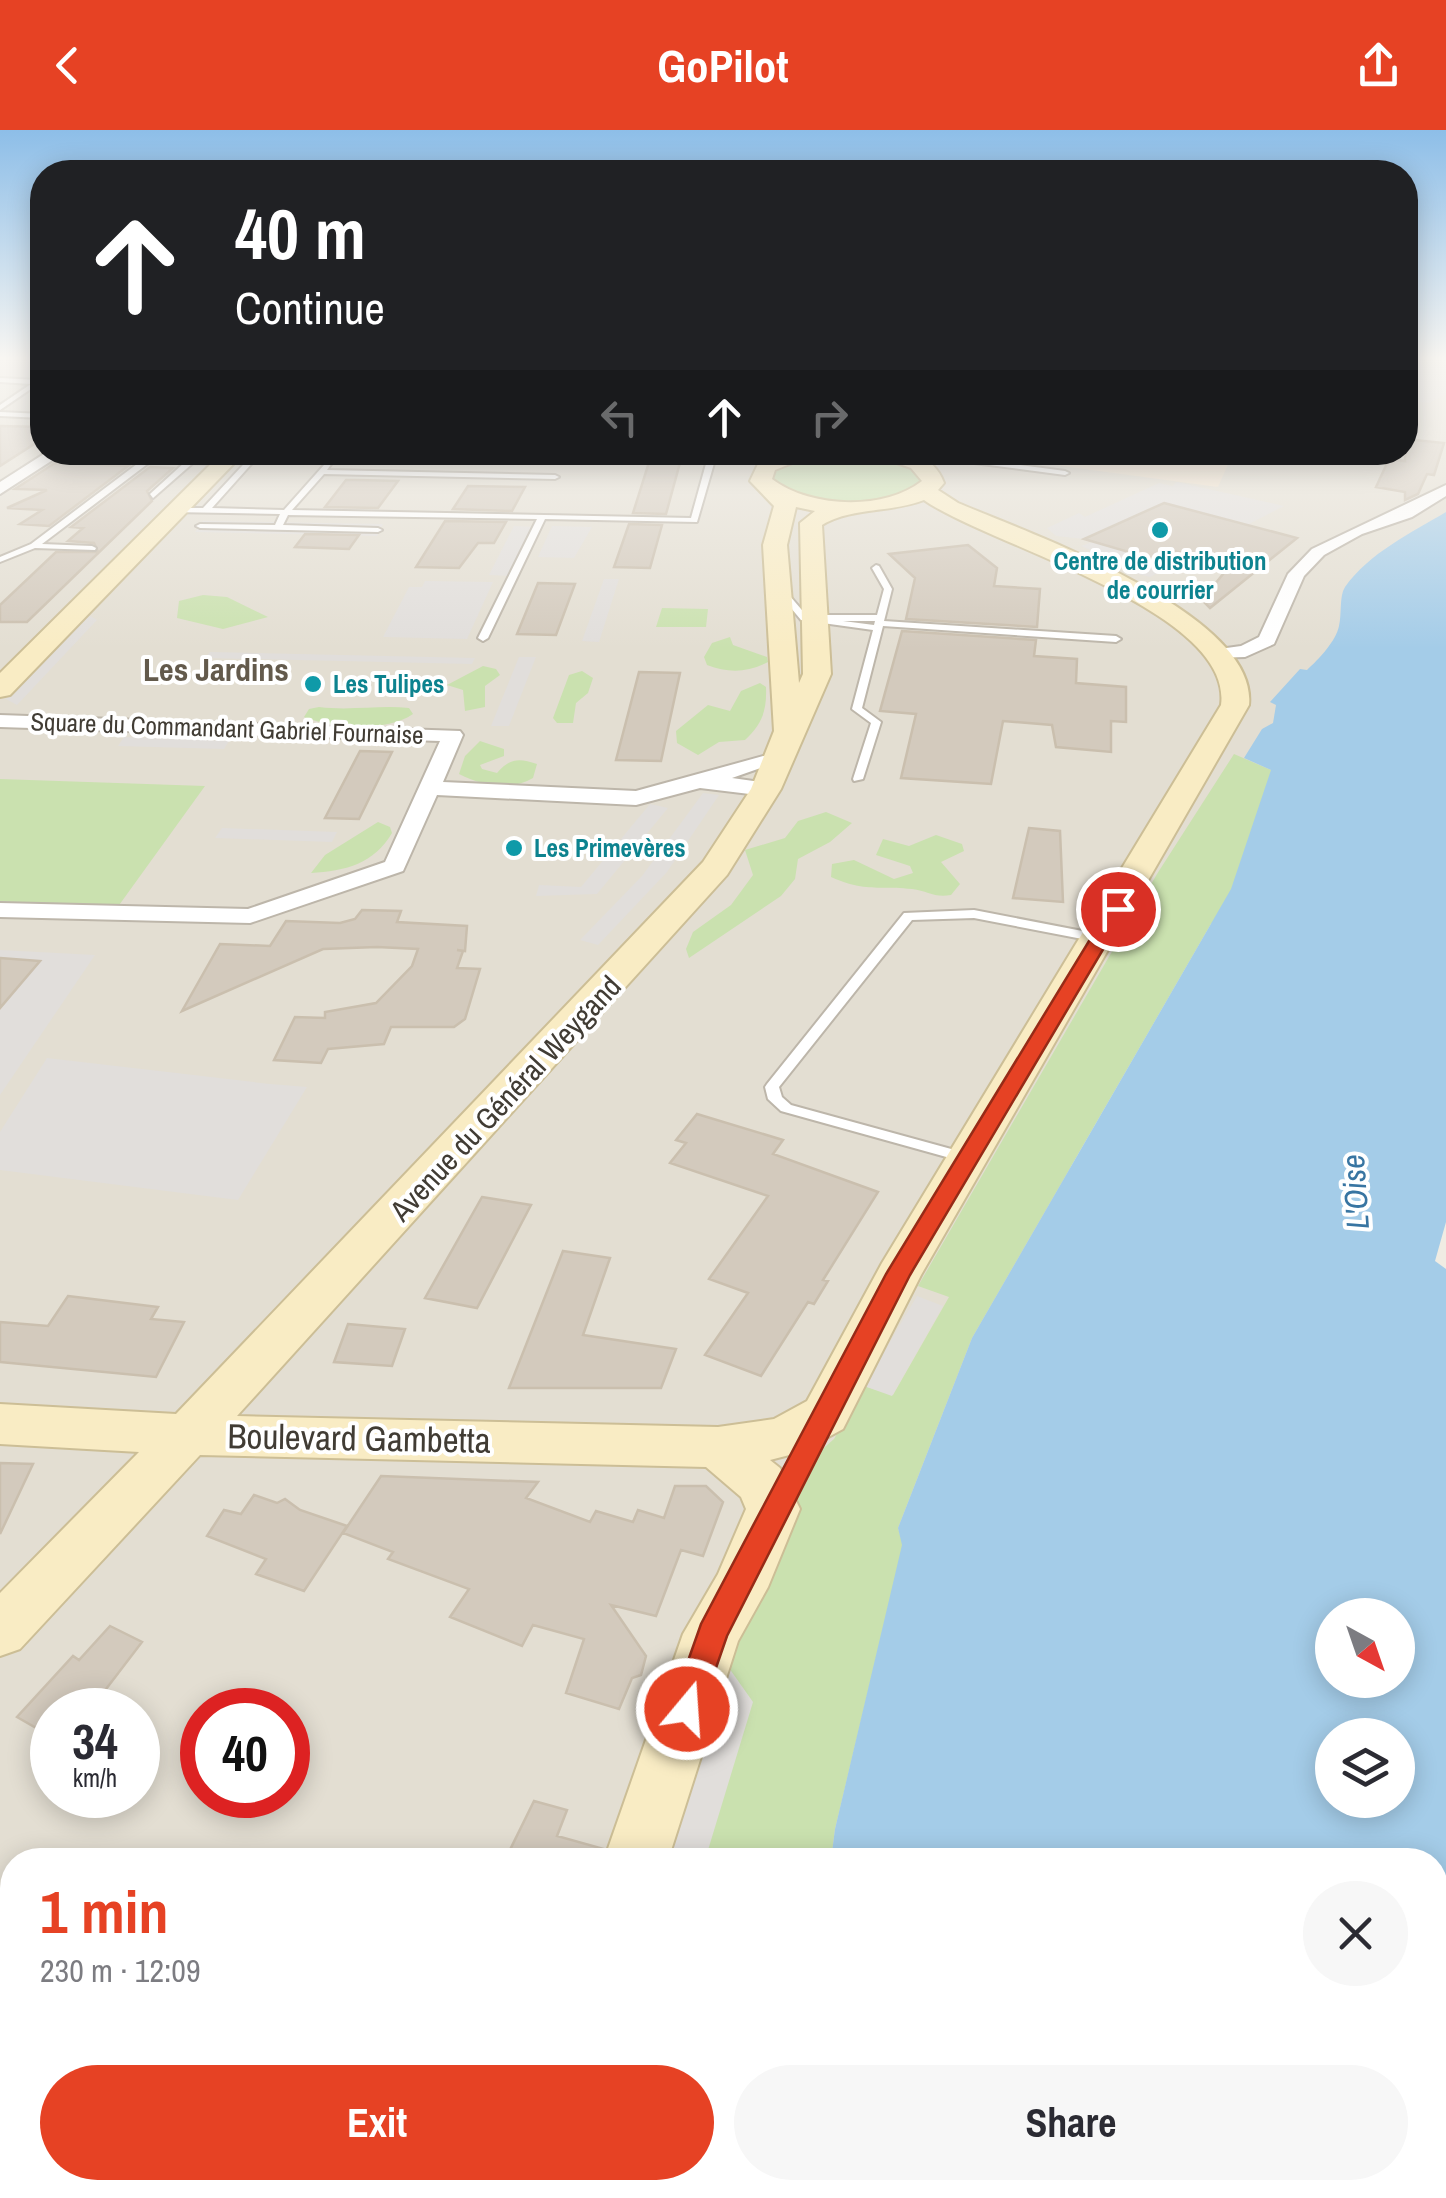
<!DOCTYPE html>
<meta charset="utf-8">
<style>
:root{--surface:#fff;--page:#f7f7f7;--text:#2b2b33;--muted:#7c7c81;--accent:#e64224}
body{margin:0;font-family:"Archivo Narrow",sans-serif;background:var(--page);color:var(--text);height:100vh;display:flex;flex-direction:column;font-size:38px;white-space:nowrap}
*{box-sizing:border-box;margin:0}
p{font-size:32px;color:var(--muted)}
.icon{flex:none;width:55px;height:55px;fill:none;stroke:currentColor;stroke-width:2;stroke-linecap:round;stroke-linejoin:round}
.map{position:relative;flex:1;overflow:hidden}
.drawer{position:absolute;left:0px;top:1718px;width:1448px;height:352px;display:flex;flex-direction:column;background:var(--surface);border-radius:40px 40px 0 0;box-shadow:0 5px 25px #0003}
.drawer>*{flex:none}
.guide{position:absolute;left:30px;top:30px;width:1388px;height:305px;border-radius:40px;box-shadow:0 5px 25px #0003;background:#202124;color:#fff;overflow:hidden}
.needle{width:65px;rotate:140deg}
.fabs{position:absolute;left:1315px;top:1468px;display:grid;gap:20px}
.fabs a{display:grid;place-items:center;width:100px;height:100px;border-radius:50%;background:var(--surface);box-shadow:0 5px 25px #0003;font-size:50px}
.speed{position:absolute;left:30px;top:1558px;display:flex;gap:20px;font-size:50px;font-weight:700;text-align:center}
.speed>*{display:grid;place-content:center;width:130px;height:130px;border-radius:50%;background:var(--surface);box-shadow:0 5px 25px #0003;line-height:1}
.speed small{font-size:25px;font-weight:400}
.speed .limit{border:15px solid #d22;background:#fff;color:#111}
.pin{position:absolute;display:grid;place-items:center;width:85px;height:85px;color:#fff;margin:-42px;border:5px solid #fff;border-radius:50%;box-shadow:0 2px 10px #0007}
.me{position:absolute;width:110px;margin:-55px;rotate:18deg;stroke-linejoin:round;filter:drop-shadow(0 0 8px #0008)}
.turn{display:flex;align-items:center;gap:35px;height:210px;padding:0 40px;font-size:45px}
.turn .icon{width:130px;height:130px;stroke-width:2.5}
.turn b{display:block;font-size:70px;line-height:85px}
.lanes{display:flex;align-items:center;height:95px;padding:0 40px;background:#0003;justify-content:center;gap:50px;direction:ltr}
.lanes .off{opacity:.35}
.round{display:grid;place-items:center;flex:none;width:105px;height:105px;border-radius:52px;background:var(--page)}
.summary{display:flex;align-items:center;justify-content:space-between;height:170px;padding:0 40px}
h1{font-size:60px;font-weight:800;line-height:75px;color:var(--accent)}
.primary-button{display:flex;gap:20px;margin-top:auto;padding:20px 40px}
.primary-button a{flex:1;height:115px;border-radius:60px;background:var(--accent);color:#fff;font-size:40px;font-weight:800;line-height:115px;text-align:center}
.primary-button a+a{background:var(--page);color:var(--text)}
header{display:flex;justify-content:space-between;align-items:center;height:130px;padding:0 40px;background:var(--accent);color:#fff;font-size:45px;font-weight:800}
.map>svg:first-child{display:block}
.residential{fill:#e3ded2;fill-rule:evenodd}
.commercial{fill:#f1e3cf}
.green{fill:#cae1af}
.parking{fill:#e1dedb}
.water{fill:#a4cce8;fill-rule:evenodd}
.building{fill:#d3cabd;stroke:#cabfae;stroke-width:2.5}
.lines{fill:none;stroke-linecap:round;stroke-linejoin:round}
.lane-casing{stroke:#bdb6aa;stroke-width:4}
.street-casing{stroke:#bdb6aa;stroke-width:4}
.secondary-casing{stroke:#ccbe96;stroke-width:4}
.lane{fill:#fff;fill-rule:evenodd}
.street{fill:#fff;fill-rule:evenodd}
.secondary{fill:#f9ecc4;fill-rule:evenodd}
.route{fill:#e64224;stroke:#962b17;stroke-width:2.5}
.culture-dot{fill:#0f9aa8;stroke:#fff;stroke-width:4}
.labels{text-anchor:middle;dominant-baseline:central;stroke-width:8;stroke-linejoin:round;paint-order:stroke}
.far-culture-label{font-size:25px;font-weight:bold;fill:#0d838f;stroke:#fff;text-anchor:start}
.far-street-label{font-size:25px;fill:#413c34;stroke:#fff}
.street-label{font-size:30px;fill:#413c34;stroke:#fff}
.far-district-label{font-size:32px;font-weight:bold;fill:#635a4c;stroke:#fff}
.water-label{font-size:32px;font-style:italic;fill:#3875a2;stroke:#fff}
.near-street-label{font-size:35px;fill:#413c34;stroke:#fff}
</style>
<header><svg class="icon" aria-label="back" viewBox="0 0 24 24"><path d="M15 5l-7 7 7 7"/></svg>GoPilot<svg class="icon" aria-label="share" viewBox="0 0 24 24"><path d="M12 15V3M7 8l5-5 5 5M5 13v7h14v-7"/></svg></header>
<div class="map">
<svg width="1446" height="2068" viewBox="0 0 1446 2068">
<rect width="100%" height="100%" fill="#f0ece3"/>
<path class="residential" d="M0,230h42v92h1363v-92h41v156l-374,646 -168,698h-892v328h849l-2,10h-859zM52,1580h86v85h-86zM202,1580h86v85h-86z"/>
<path class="commercial" d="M1041,322l192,1 -15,34 -186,-25z"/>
<path class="green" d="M831,323c34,0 64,1 92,23l-1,6c-25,26 -129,28 -150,-5l2,-7 37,-15z
M203,465l24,2 41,20 -45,12 -46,-11 2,-17z
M662,478l46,1 -2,18h-50z
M730,507l3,8 34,12 1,5c-21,11 -40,11 -61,3l-3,-8 8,-14z
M483,536l13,3 4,6 -15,11v21l-20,4 -2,-21 -16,-5z
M582,541l11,7 -5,15 -12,10 -3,20h-16l-4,-5 16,-43z
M760,553l6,4c1,24 -4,37 -21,53l-26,2 -21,13 -21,-12 -1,-12 32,-26 22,6 11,-20z
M319,577c31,4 60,-2 90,1l4,6c-26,18 -79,15 -109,3l5,-8z
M480,611l24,8v7l-24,9 2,4 15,4c13,-15 22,-15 40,-9l-4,14c-22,13 -51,8 -74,-4l6,-18z
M1234,624l37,16 -1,18 -46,122 -13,14 -239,414 -74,190 5,17 -68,284 -4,31h-172l132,-366 18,-33 25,-22 30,-53 29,9 56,-98 -31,-11 239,-412z
M0,649l205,7 -88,122 -117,-5z
M826,682l26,11 -22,19 -32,17 -3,20 -14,17 -92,62 -3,-9 7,-17 38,-27 22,-30 -8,-25 40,-12 13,-17z
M378,692l12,5 2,6c-18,31 -47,38 -81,40l14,-18z
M936,705l26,9 2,7 -23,11 19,22 -9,11c-17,3 -23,-4 -39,-6 -36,-4 -44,4 -81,-12l1,-13 22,-4 40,19 19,-6 -3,-7 -34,-11 7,-16 26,7z
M552,2058h244l-2,10h-245z"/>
<path class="parking" d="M1405,233l41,4v27l-17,9 -24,-3z
M1177,352l107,24 -37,19 -83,-22 -80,36 -28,-3 -9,-8 32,-15 6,4 74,-34 13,3z
M203,391l180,3 -6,12 -182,-4z
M514,396l23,1 -25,49 -23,-1z
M552,396l40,1 -18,31 -36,-1z
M1093,412l63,18 17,5 -23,12 -27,-7 4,-4 -46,-20z
M604,449h15l-20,63 -17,-1z
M425,451l68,1 -26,57 -84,-2 26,-50h13z
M87,484l10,6 -80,85 -11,-6z
M210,522l265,6 -3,6 -267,-6z
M519,527h17l-27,69h-18z
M124,607l105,4 -5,8 -106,-3z
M703,663l16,2 -52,77 -69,73 -18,-5 62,-64z
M650,674l18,4 -71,86 -61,2 3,-11 42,2z
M222,698l115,4 -5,10 -117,-4z
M0,820l95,5 -95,140v-85l39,-48 -39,-2z
M47,928l223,26 37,3 -69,113 -238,-30v-38z
M917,1166l26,10 -51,90 -28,-10z
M724,1531l29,41 -48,158h-46z"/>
<path class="water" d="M1446,382v710l-11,39 11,8v929h-652l2,-10h639v-328h-604l4,-31 67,-284 -4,-17 74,-190 259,-449 40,-119 -27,-12 18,-29 11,-6 3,-18 -6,-3 30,-33 7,1c12,-11 29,-29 32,-44 3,-12 0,-30 6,-39 24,-34 66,-54 101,-75zM1332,1485h66v65h-66zM1332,1605h66v65h-66z"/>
<path class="building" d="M0,296l42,1v12l-42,27z
M1405,309l39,4 -10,32 -7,-1 -9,20 -13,6v-8l-29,-5 13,-28 16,2z
M650,329h31l-15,55 -33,-1z
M55,333l73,3 -79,60 -29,-2 22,-14 -35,-2 40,-18 -32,-1z
M150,337l23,1 -26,23 5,10 -125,121h-27v-17l56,-53h42l-4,-9 -26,-2 15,-13 -12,-1z
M346,350h10l42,1 -20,27 -53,-1z
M468,356l57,1 -13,24 -59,-2z
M1164,373l133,35 -87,70 -8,-8 30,-37 -57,-12 -19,9 -72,-21z
M445,391l61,1 -12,21h-16l-19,25 -43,-1z
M629,394l33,1 -12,43 -36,-1z
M305,404l54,1 -10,14 -54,-2z
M968,415l29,23 -3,18 46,3 -3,38 -131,-8 9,-41 -26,-24z
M538,453l37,1 -19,51 -39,-1z
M902,501l134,9 -2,16 43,3 -1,24 50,4v35l-15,-1v31l-55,-5 -4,-22 -49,-4 -12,63 -90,-6 15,-64 -36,-3z
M639,542l41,1 -19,88 -45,-1z
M360,621l32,1 -33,67 -34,-1z
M1029,698l31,3 3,71 -50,-4z
M362,780l39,1 -4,11 70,4 -2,25 -8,-1 6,1 -6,17 23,1 -15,50 -11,8h-63l-7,17 -56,5 -7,14 -47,-3 21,-43 30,1v-6l51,-9 36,-37 6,-17 -41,-2 -54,2 -141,62 38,-67 50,2 16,-25 54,2 15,-4z
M0,828l40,3 -40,47z
M697,984l86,26 -10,14 105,38 -55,88 5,1 -14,23 -6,-2 -47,74 -56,-21 43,-62 -39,-14 59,-83 -98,-33 16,-20 -10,-3z
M482,1067l49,8 -54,103 -52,-10z
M563,1121l47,7 -27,77 93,14 -15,39h-152z
M68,1166l90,11 -7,12 33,3 -28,55 -156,-15v-40l48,4z
M348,1194l57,5 -13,37 -58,-4z
M0,1333l33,1 -33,70z
M381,1346l157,6 -12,16 64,24 6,-11 37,11 5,-12 26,8 11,-32h31l17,16 -20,54 -22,-6 -25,66 -45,-11 35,51 -5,19 -9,3 -13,31 -53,-16 18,-54 -51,-14 -11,21 -72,-29 19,-28 -81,-30 5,-7 -50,-19z
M254,1365l23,8 8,-4 15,11 47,16 -43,65 -48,-17 10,-15 -59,-23 17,-26 17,4z
M110,1496l32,16 -52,68h-38v27l-35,-20 56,-61 6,4z
M534,1671l33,9 -10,26 47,13 -3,11h-96z"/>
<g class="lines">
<g class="lane-casing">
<path id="lane" d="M0,248l38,2 3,2 -41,28v-5l31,-21 -31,-2z
M38,271h4v4l-6,-1z
M0,282l42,2v4l-42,-2z
M255,322h7l-50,56 72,2 48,-54 141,3 4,2 -4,2 -139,-3 -7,10 228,5 4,2 -4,2 -231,-5 -32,36 399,8 18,-65h8l-20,69 -152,-3 -57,119 -5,3 -5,-3 59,-119 -249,-4 -5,10 95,3 4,2 -4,2 -178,-4 -4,-2 4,-2 75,1 5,-11 -108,-2 3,-4h28z
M520,322h7l-6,9 -4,-2z
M931,323l134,18 4,2 -4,2 -137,-18z
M145,328l80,2 4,2 -4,2 -32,-1 -40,35 -3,-4 34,-31 -34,-1 -108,82 50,2 4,2 -1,2 -60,-2 -35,14v-5l31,-13z
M876,435l3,1 13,23 -8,32 232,15 5,3 -5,3 -233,-16 -21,82 19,14 -18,57 -9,2 -1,-2 18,-56 -19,-14 21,-79 -72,-10 -25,-30 7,-2 24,28 16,2 4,-3h50l7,-26 -12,-21zM843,491h32l-1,4z
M974,780l124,24 6,4 -6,4 -124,-24 -62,2 -133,167 3,10 9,8 182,50 2,3 -2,3 -5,2 -187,-52 -13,-12 -3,-12 2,-3 137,-171z"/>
</g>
<g class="street-casing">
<path id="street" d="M47,322h18l-65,42v-12z
M1446,355v11l-34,21 -50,17 -38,21 -20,21 -30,68 -29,13 -33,1v-8l29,-4 18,-9 29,-63 24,-25z
M0,585l460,16 3,4 -20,47 193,9 142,-39 11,6 -57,20 42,6v10l-8,2 -66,-8 -64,17 -199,-10 -34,76 -153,52 -250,-6v-14l248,6 137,-47 55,-121 -440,-14z"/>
</g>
<g class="secondary-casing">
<path id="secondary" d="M223,322h22l-235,243 -10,2v-24z
M788,322h32l-45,18 -3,9c38,29 112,32 150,2l-11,-13 -45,-16c31,0 65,-4 78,31l-6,7 20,13c70,30 301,110 291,202l-328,570 -78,154 -42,23 -31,8 10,8 20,41 -32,78 -30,54 -70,219h-64l79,-226 35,-60 28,-65 -5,-12 -35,-30 -506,-12 -180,194 -20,7v-63l139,-141 -139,-8v-40l176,10 527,-552 48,-73 23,-58 -11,-186 11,-39 -24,-25 9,-19zM924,370c64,45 310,110 297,205l-339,558 -75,138 -33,18 -56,8 -481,-11 490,-541 54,-86 50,-115 -9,-149c29,-18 69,-12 102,-25zM796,377l19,4 -15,12 3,151 -4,9 -12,-138z
M489,2058h74l-3,10h-74z"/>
</g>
<use href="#lane" class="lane"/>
<use href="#street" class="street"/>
<use href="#secondary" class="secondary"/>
</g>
<linearGradient id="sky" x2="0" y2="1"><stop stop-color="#8dbee8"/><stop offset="0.44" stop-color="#f8f6f2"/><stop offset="1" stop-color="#f8f6f2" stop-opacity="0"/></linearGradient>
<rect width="1446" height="519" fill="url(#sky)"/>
<path class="route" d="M1111,775l16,4 -217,366 -183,361 -29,84 -11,4 -12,-4 -4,-11 30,-85 185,-350z"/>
<g class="culture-dot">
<circle cx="1160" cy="400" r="10"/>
<circle cx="313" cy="554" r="10"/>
<circle cx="514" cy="718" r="10"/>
</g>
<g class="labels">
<g class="far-culture-label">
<text x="1160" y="431" text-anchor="middle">Centre de distribution<tspan x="1160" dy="29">de courrier</tspan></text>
<text x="333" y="554">Les Tulipes</text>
<text x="534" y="718">Les Primevères</text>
</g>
<g class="far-street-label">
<text transform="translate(227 598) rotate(2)">Square du Commandant Gabriel Fournaise</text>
</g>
<g class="street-label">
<text transform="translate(505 968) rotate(-47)">Avenue du Général Weygand</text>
</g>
<g class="far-district-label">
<text x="216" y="539">Les Jardins</text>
</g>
<g class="water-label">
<text transform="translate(1355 1062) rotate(-94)">L'Oise</text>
</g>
<g class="near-street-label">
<text transform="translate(359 1308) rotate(1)">Boulevard Gambetta</text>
</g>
</g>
</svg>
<div class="fabs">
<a><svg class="needle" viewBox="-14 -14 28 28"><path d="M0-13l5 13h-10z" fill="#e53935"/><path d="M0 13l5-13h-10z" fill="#7c7c81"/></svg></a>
<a><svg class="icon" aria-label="layers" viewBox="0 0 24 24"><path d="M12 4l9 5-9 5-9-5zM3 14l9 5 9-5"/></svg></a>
</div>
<div class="speed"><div>34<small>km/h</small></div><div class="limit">40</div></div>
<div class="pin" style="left:1118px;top:779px;background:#d93025"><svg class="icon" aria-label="arrive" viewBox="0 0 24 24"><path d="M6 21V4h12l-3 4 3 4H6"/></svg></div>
<svg class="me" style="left:687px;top:1579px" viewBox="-20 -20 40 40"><circle r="17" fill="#e64224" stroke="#fff" stroke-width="3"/><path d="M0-11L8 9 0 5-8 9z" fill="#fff"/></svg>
<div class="guide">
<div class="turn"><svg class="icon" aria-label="ahead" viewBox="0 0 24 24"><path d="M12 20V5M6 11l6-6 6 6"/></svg><div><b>40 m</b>Continue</div></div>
<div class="lanes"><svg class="icon off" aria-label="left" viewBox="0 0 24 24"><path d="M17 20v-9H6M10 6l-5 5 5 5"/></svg><svg class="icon" aria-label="ahead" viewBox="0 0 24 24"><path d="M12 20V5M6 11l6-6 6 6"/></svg><svg class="icon off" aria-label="right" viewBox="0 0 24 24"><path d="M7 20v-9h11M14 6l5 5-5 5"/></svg></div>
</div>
<section class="drawer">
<div class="summary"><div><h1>1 min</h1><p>230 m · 12:09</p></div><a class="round"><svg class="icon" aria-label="close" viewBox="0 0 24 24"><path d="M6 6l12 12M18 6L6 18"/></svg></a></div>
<div class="primary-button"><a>Exit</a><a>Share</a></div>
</section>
</div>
